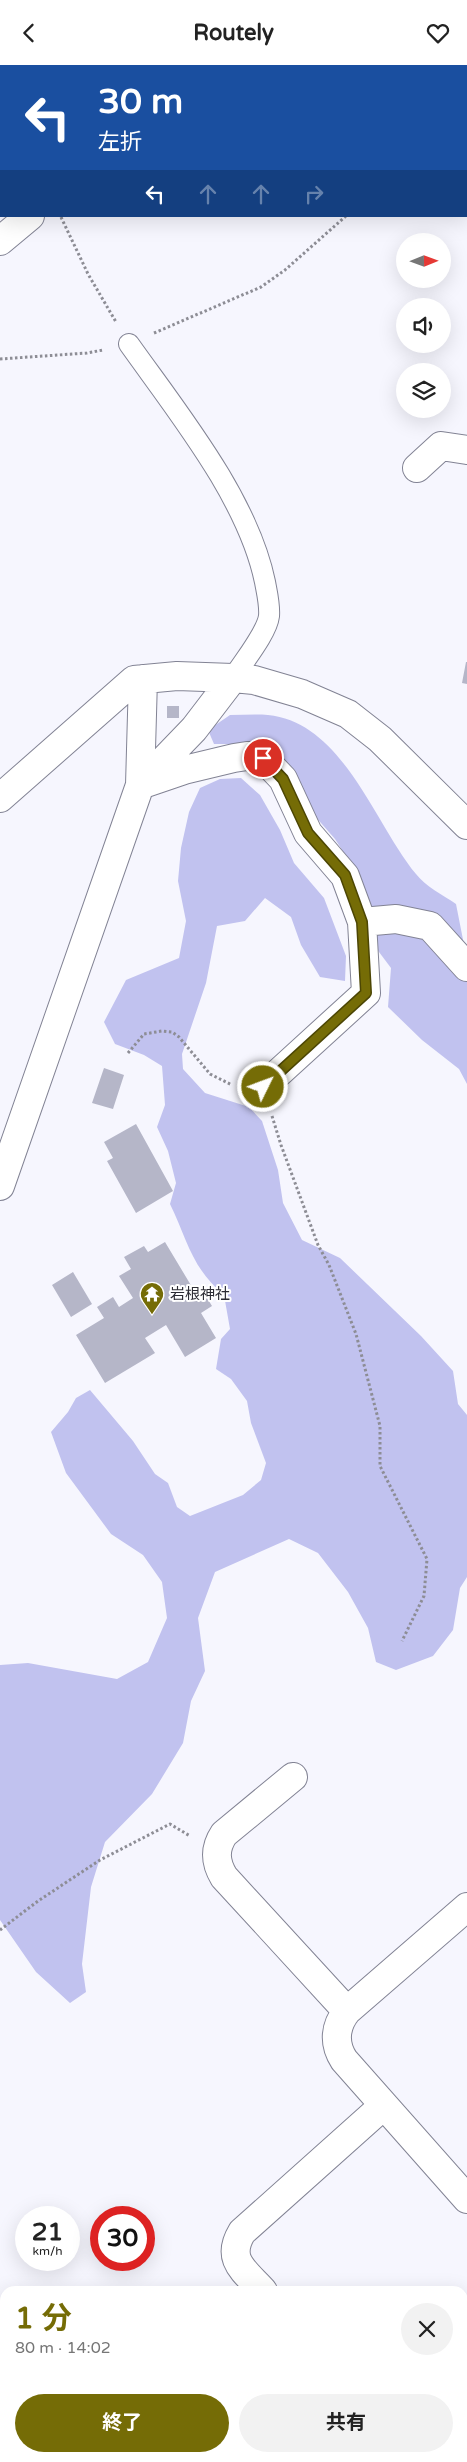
<!DOCTYPE html>
<html lang="ja">
<meta charset="utf-8">
<style>
:root{--surface:#fff;--page:#f2f2f2;--text:#222;--muted:#767676;--accent:#756c06}
body{margin:0;font-family:"Varela Round","Noto Sans JP",sans-serif;background:var(--page);color:var(--text);height:100vh;display:flex;flex-direction:column;font-size:19px;white-space:nowrap}
*{box-sizing:border-box;margin:0}
p{font-size:16px;color:var(--muted)}
.icon{flex:none;width:28px;height:28px;fill:none;stroke:currentColor;stroke-width:2;stroke-linecap:round;stroke-linejoin:round}
.map{position:relative;flex:1;overflow:hidden}
.panel{position:absolute;left:0px;top:2221px;width:468px;height:176px;display:flex;flex-direction:column;background:var(--surface);border-radius:15px 15px 0 0;box-shadow:0 5px 20px #0002}
.panel>*{flex:none}
.banner{position:absolute;left:0px;top:0px;width:468px;height:152px;box-shadow:0 5px 20px #0002;background:#1a4fa0;color:#fff;overflow:hidden}
.needle{width:32px;rotate:89deg}
.tools{position:absolute;left:396px;top:168px;display:grid;gap:10px}
.tools a{display:grid;place-items:center;width:55px;height:55px;border-radius:50%;background:var(--surface);box-shadow:0 5px 20px #0002;font-size:25px}
.speed{position:absolute;left:15px;top:2141px;display:flex;gap:10px;font-size:25px;font-weight:700;text-align:center}
.speed>*{display:grid;place-content:center;width:65px;height:65px;border-radius:50%;background:var(--surface);box-shadow:0 5px 20px #0002;line-height:1}
.speed small{font-size:12px;font-weight:400}
.speed .limit{border:8px solid #d22;background:#fff;color:#111}
.pin{position:absolute;display:grid;place-items:center;width:42px;height:42px;color:#fff;margin:-21px;border:2px solid #fff;border-radius:50%;box-shadow:0 1px 5px #0007}
.me{position:absolute;width:55px;margin:-28px;rotate:48deg;stroke-linejoin:round;filter:drop-shadow(0 0 4px #0008)}
.turn{display:flex;align-items:center;gap:18px;height:105px;padding:0 15px;font-size:22px}
.turn .icon{width:65px;height:65px;stroke-width:2.5}
.turn b{display:block;font-size:35px;line-height:42px}
.lanes{display:flex;align-items:center;height:48px;padding:0 15px;background:#0003;justify-content:center;gap:25px;direction:ltr}
.lanes .off{opacity:.35}
.round{display:grid;place-items:center;flex:none;width:52px;height:52px;border-radius:26px;background:var(--page)}
.head{display:flex;align-items:center;justify-content:space-between;height:85px;padding:0 15px}
h1{font-size:30px;font-weight:700;line-height:38px;color:var(--accent)}
.button{display:flex;gap:10px;margin-top:auto;padding:10px 15px}
.button a{flex:1;height:58px;border-radius:30px;background:var(--accent);color:#fff;font-size:20px;font-weight:700;line-height:58px;text-align:center}
.button a+a{background:var(--page);color:var(--text)}
header{display:flex;justify-content:space-between;align-items:center;height:65px;padding:0 15px;background:var(--surface);font-size:22px;font-weight:700}
.map>svg:first-child{display:block}
.green{fill:#c1c2ef}
.building{fill:#b5b6c8}
.lines{fill:none;stroke-linecap:round;stroke-linejoin:round}
.service-casing{stroke:#828394;stroke-width:22}
.minor-casing{stroke:#828394;stroke-width:30}
.secondary-casing{stroke:#828394;stroke-width:30}
.path{stroke:#8d8d95;stroke-width:3;stroke-dasharray:2.5 2.5;stroke-linecap:butt}
.service{stroke:#fff;stroke-width:20}
.minor{stroke:#fff;stroke-width:28}
.secondary{stroke:#fff;stroke-width:28}
.route-casing{stroke:#4c4604;stroke-width:12}
.route{stroke:#756c06;stroke-width:9}
.labels{text-anchor:middle;dominant-baseline:central;stroke-width:4;stroke-linejoin:round;paint-order:stroke}
.poi-label{font-size:15px;fill:#2b2b33;stroke:#fff;text-anchor:start}
</style>
<header><svg class="icon" aria-label="back" viewBox="0 0 24 24"><path d="M15 5l-7 7 7 7"/></svg>Routely<svg class="icon" aria-label="heart" viewBox="0 0 24 24"><path d="M12 20l-8-8c-3-5 5-10 8-4 3-6 11-1 8 4z"/></svg></header>
<div class="map">
<svg width="467" height="2397" viewBox="0 0 467 2397">
<rect width="100%" height="100%" fill="#f6f6fe"/>
<path class="green" d="M230,650c13,0 26,-1 38,0 75,7 107,110 148,159 9,12 27,21 40,30l11,56v124l-8,-15 -37,-29 -34,-33 3,-39 -15,-20 -21,-78 -20,-31 -21,-24 -22,-47 -20,-19 -26,-5h-32l-6,-14z
M241,713l19,17 20,35 14,33 30,35 22,58 -1,25 -25,-4 -19,-32 -10,-28 -26,-19 -20,23 -28,5 -11,57 -24,71 1,15 22,24 44,14 13,14 16,49 5,33 19,37 38,18 81,78 32,35 5,33 9,11v162l-7,11 -7,42 -20,26 -37,14 -20,-8 -8,-34 -20,-36 -30,-39 -29,-14 -74,33 -17,46 7,53 -14,30 -8,42 -31,51 -47,48 -14,45 -9,77 4,28 -16,11 -34,-31 -36,-52v-255l28,-2 89,16 31,-17 19,-44 -5,-36 -19,-27 -32,-21 -45,-61 -15,-41 17,-20 8,-14 14,-8 43,51 22,33 13,9 9,24 13,9 53,-21 18,-15 5,-17 -15,-40 -4,-22 -16,-22 -15,-10 5,-30 9,-10 -6,-34c-33,-28 -36,-54 -54,-91l6,-21 -8,-32 -11,-24 8,-22 -3,-39 -18,-11 -29,-11 -11,-22 22,-42 53,-22 7,-37 -8,-40 3,-33 8,-36 11,-24 20,-9z
M0,2374h5v18l35,1 8,4h-48z"/>
<path class="building" d="M466,597h1v22l-5,-1z
M167,641h12v12h-12z
M104,1003l20,7 -11,34 -21,-6z
M136,1059l37,67 -37,22 -29,-52 6,-3 -9,-16z
M165,1177l33,55 6,-4 8,13 -11,7 15,25 -31,19 -19,-32 -21,13 10,15 -50,30 -29,-48 28,-17 -7,-11 16,-10 6,10 14,-9 -14,-22 12,-7 -7,-12 20,-11 4,6z
M73,1207l19,32 -21,13 -19,-32z"/>
<g class="lines">
<g class="service-casing">
<path id="service" d="M129,279c49,69 119,155 136,238 2,11 5,23 4,34 -2,17 -26,46 -36,62"/>
</g>
<g class="minor-casing">
<path id="minor" d="M417,403l24,-22 26,4
M143,614l-3,106 44,-15 50,-12 13,-2 16,2 20,21 25,54 37,43 17,46 4,71 -103,94
M0,733l134,-118 43,-4 56,2 21,2 48,14 46,20 32,25 87,86
M362,857l34,-3 34,7 37,41
M0,1121l140,-401 54,-56 39,-51
M293,1712l-69,57c-10,15 -9,28 0,43l123,134
M467,1842l-120,104c-12,15 -14,32 -3,49l123,139
M263,2226c-18,-20 -38,-31 -21,-59l141,-126
M0,2333l5,6
M62,2392l6,5
M410,2392l4,5"/>
</g>
<g class="secondary-casing">
<path id="secondary" d="M211,1l2,-1
M0,176l30,-25"/>
</g>
<path class="path" d="M466,9l1,-1
M0,44l1,1
M61,152l27,57 28,48
M154,268l107,-46 24,-17 61,-54
M0,294l87,-6 16,-3
M128,988l16,-19 18,-3 10,1 7,5 31,37 22,11
M272,1051l9,29 37,100 11,20 27,69 24,92v40l47,93 -3,37 -22,45
M0,1865l38,-29 62,-41 70,-36 20,12"/>
<use href="#service" class="service"/>
<use href="#minor" class="minor"/>
<use href="#secondary" class="secondary"/>
</g>
<g class="lines">
<g class="route-casing">
<path id="route" d="M263,693l20,21 25,54 37,42 17,47 4,71 -103,94"/>
</g>
<use href="#route" class="route"/>
</g>
<defs>
<g id="temple-pin" transform="scale(1.25)"><path d="M0 17L-7.5 6A9.5 9.5 0 1 1 7.5 6Z" fill="#756c06" stroke="#fff"/><path d="M0-6L5-2H3V0L6.5 2.5H4V6H1.5V3h-3V6H-4V2.5H-6.5L-3 0V-2H-5Z" fill="#fff"/></g>
</defs>
<g fill-rule="evenodd">
<use href="#temple-pin" x="152" y="1229"/>
</g>
<g class="labels">
<g class="poi-label">
<text x="170" y="1229">岩根神社</text>
</g>
</g>
</svg>
<div class="tools">
<a><svg class="needle" viewBox="-14 -14 28 28"><path d="M0-13l5 13h-10z" fill="#e53935"/><path d="M0 13l5-13h-10z" fill="#767676"/></svg></a>
<a><svg class="icon" aria-label="sound" viewBox="0 0 24 24"><path d="M4 9h4l5-4v14l-5-4H4zM17 9q2 3 0 6"/></svg></a>
<a><svg class="icon" aria-label="layers" viewBox="0 0 24 24"><path d="M12 4l9 5-9 5-9-5zM3 14l9 5 9-5"/></svg></a>
</div>
<div class="speed"><div>21<small>km/h</small></div><div class="limit">30</div></div>
<div class="pin" style="left:263px;top:693px;background:#d93025"><svg class="icon" aria-label="arrive" viewBox="0 0 24 24"><path d="M6 21V4h12l-3 4 3 4H6"/></svg></div>
<svg class="me" style="left:263px;top:1022px" viewBox="-20 -20 40 40"><circle r="17" fill="#756c06" stroke="#fff" stroke-width="3"/><path d="M0-11L8 9 0 5-8 9z" fill="#fff"/></svg>
<div class="banner">
<div class="turn"><svg class="icon" aria-label="left" viewBox="0 0 24 24"><path d="M17 20v-9H6M10 6l-5 5 5 5"/></svg><div><b>30 m</b>左折</div></div>
<div class="lanes"><svg class="icon" aria-label="left" viewBox="0 0 24 24"><path d="M17 20v-9H6M10 6l-5 5 5 5"/></svg><svg class="icon off" aria-label="ahead" viewBox="0 0 24 24"><path d="M12 20V5M6 11l6-6 6 6"/></svg><svg class="icon off" aria-label="ahead" viewBox="0 0 24 24"><path d="M12 20V5M6 11l6-6 6 6"/></svg><svg class="icon off" aria-label="right" viewBox="0 0 24 24"><path d="M7 20v-9h11M14 6l5 5-5 5"/></svg></div>
</div>
<section class="panel">
<div class="head"><div><h1>1 分</h1><p>80 m · 14:02</p></div><a class="round"><svg class="icon" aria-label="close" viewBox="0 0 24 24"><path d="M6 6l12 12M18 6L6 18"/></svg></a></div>
<div class="button"><a>終了</a><a>共有</a></div>
</section>
</div>
